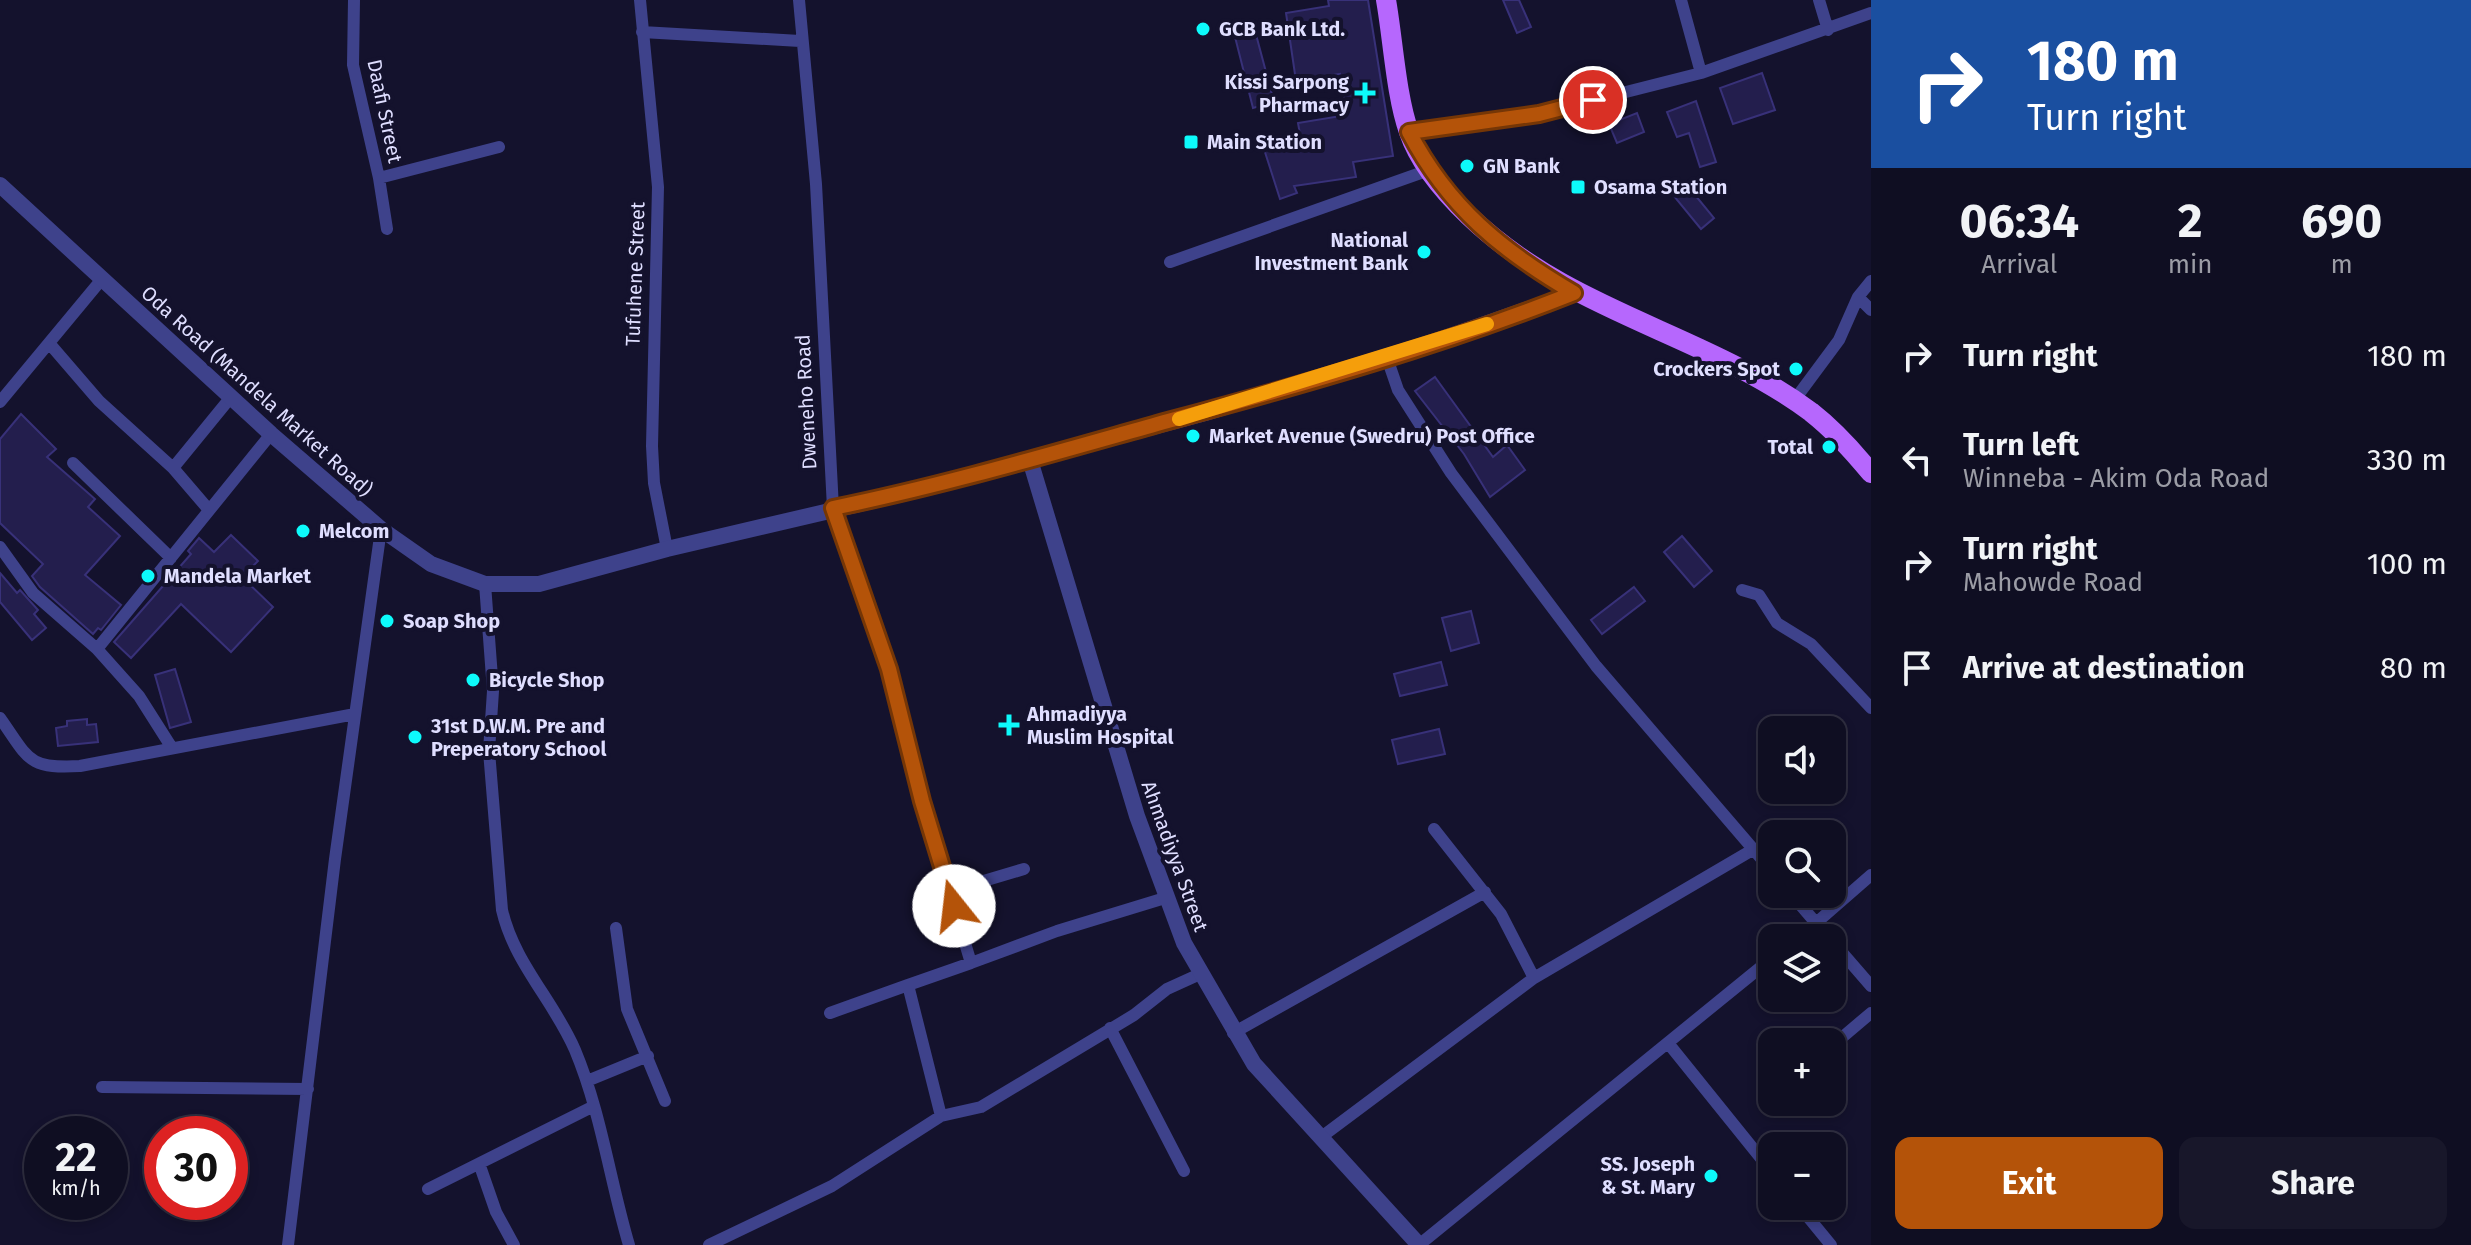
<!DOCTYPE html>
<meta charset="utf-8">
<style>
:root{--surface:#0f0e22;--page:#18172a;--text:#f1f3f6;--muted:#9b9ca5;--line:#2f2e40;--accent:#b45309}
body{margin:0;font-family:"Fira Sans",sans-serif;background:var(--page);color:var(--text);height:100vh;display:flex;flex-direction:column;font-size:30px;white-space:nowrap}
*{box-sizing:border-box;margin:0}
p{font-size:26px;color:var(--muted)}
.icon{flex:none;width:44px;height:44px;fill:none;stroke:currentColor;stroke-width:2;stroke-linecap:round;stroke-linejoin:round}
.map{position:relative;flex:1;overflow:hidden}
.details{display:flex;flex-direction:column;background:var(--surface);width:600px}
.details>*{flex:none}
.banner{background:#1a4fa0;color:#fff;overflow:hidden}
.buttons{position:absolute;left:1758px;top:716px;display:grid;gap:16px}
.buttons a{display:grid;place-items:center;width:88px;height:88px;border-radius:16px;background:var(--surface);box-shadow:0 4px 12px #0003,0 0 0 2px var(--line);font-size:40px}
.speed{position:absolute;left:24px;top:1116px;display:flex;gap:16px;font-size:40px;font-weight:700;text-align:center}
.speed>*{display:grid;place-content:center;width:104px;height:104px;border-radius:50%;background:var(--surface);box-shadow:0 4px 12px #0003,0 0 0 2px var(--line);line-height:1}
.speed small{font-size:20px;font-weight:400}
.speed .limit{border:12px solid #d22;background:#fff;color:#111}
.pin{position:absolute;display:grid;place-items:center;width:68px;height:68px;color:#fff;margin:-34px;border:4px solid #fff;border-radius:50%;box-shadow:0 2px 8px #0007}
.me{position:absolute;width:88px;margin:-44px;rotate:344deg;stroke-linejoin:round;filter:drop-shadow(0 0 6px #0008)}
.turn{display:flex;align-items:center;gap:28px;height:168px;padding:0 24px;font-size:36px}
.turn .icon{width:104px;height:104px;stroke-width:2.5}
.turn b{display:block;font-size:56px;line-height:68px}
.eta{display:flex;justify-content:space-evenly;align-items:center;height:136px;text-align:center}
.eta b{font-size:48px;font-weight:700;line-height:56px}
.button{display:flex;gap:16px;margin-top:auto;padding:16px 24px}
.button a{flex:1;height:92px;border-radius:16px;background:var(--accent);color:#fff;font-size:32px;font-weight:700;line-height:92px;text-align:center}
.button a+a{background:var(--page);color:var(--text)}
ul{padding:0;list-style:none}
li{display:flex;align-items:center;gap:24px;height:104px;padding:0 24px}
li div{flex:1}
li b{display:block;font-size:30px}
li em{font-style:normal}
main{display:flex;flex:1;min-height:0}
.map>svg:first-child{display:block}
.building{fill:#231e4d;stroke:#383179;stroke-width:2}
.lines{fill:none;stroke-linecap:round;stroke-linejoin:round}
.minor{stroke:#3e428b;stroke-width:12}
.tertiary{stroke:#3e428b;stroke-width:16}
.primary{stroke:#b667fd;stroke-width:20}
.route-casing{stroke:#753606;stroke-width:20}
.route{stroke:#b45309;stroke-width:14}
.slow{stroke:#f59e0b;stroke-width:14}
.poi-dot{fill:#0dfafb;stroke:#14122d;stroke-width:3}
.labels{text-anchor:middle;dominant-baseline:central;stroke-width:8;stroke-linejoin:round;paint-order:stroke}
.poi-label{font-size:20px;font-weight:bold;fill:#dfdeff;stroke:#14122d;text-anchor:start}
.street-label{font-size:20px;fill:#dfdeff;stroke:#14122d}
</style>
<main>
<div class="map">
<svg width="1871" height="1245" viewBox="0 0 1871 1245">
<rect width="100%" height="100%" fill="#14122d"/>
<path class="building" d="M1328,0h40l25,156 -40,6 3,15 -62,9 3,7 -17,6 -17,-53 37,-12 -2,-11 49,-8 -7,-41 -44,7 -10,-68 43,-7z
M1503,0h16l12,27 -14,6z
M1254,27l20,75 -21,6 -19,-75z
M1762,73l13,37 -42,14 -13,-36z
M1696,101l20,61 -16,5 -11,-34 -12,4 -10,-25z
M1637,113l7,19 -27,11 -8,-19z
M1686,184l28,34 -13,11 -28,-34z
M1435,377l58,80 14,-12 18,25 -35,27 -26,-43 -49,-63z
M21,414l35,35 -9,8 48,42 -7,8 32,29 -35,39 36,30 -20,25 -3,-2 -5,6 -53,-47 -8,-11 11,-12 -43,-41v-84z
M231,535l27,26 -16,16 31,30 -42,45 -50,-48 -50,54 -17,-16 77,-88 -3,-3 11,-13 15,14z
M1682,536l30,35 -18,16 -30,-35z
M0,573l17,20 3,-3 18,20 -4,4 12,14 -14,12 -32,-38z
M1634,587l11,14 -43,33 -11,-14z
M1471,611l8,32 -28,8 -9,-33z
M1441,662l6,23 -47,11 -6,-22z
M175,669l16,53 -21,6 -15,-53z
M87,719v6l9,-1 2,18 -40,4 -2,-18 11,-2v-5z
M1439,729l6,25 -47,10 -6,-24z"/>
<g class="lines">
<path class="minor" d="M354,0l-1,65 26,113 8,51
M640,0l18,187 -6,259 2,37 13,66
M799,0l17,184 17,324 56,161 33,132 49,162 -63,22 33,131
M1681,0l20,73
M1819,0l9,30
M642,32l158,9
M1409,132l130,-18 162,-41 170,-60
M379,178l120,-31
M1170,262l259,-92
M1858,297l13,13
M49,343l50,58 74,67 36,42
M1387,358l11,32 53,83 145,193 176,205
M0,402l102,-123
M1793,402l46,-62 19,-43 13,-16
M73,463l98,95
M173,468l58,-71
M0,547l33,46 64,56 42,47 33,52
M485,584l8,107 -4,60 13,159c12,53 52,91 73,140 26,62 35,131 54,195
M1742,590l17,5 18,28 34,21 60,64
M97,649l174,-215
M0,718c29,41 27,51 80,48l275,-52
M1434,829l67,85 33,64
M950,891l74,-22
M1791,894l25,29 -19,15
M616,928l11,81 38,92
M1829,938l-13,-15 55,-48
M1832,941l39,45
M971,963l86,-32 108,-33
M830,1013l78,-28
M1110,1028l74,143
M1233,1033l252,-141
M1668,1043l104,129
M1832,1046l39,-33
M587,1081l61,-25
M102,1087l206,2
M1320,1138l214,-160 220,-129
M480,1166l16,46 18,33
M428,1189l166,-83
M1799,1206l32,39
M288,1245l47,-386 46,-330
M709,1245l123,-59 109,-70 40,-9 153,-92 33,-26 33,-15
M1419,1245l353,-287"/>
<path class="tertiary" d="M0,185l271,249 110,95 50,35 54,20h54l128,-35 248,-58 290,-78 182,-55 187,-65
M1030,460l107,356 47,127 70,121 165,181"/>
<path class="primary" d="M1386,0c7,39 10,96 23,132 11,33 36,61 60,84 103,98 234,116 342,196 23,18 42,39 60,61"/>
</g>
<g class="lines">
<g class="route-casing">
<path id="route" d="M954,906l-32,-105 -33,-132 -56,-161c113,-23 224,-56 335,-87 137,-37 275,-76 406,-128 -72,-42 -126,-86 -165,-161l130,-18 54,-14"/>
</g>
<use href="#route" class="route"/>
<path class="slow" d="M1179,419l308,-95"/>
</g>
<g class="poi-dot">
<circle cx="1203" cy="29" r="8"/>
<path d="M1361 81h8v8h8v8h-8v8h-8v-8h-8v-8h8z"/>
<rect x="1183" y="134" width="16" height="16" rx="4"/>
<circle cx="1467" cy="166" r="8"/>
<rect x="1570" y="179" width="16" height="16" rx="4"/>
<circle cx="1424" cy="252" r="8"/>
<circle cx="1796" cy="369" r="8"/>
<circle cx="1193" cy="436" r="8"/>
<circle cx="1829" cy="447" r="8"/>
<circle cx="303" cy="531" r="8"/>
<circle cx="148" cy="576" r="8"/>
<circle cx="387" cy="621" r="8"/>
<circle cx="473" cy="680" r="8"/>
<path d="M1005 713h8v8h8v8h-8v8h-8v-8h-8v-8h8z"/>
<circle cx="415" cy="737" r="8"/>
<circle cx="1711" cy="1176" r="8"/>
</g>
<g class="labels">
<g class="poi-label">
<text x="1219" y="29">GCB Bank Ltd.</text>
<text x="1349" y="82" text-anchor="end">Kissi Sarpong<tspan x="1349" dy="23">Pharmacy</tspan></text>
<text x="1207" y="142">Main Station</text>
<text x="1483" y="166">GN Bank</text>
<text x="1594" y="187">Osama Station</text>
<text x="1408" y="240" text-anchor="end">National<tspan x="1408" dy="23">Investment Bank</tspan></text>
<text x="1780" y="369" text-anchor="end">Crockers Spot</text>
<text x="1209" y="436">Market Avenue (Swedru) Post Office</text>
<text x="1813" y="447" text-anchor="end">Total</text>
<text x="319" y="531">Melcom</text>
<text x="164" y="576">Mandela Market</text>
<text x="403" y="621">Soap Shop</text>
<text x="489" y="680">Bicycle Shop</text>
<text x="1027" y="714">Ahmadiyya<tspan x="1027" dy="23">Muslim Hospital</tspan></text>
<text x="431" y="726">31st D.W.M. Pre and<tspan x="431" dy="23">Preperatory School</tspan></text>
<text x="1695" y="1164" text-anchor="end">SS. Joseph<tspan x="1695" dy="23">&amp; St. Mary</tspan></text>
</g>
<g class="street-label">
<text transform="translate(385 111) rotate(78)">Daafi Street</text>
<text transform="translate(635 274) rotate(-88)">Tufuhene Street</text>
<text transform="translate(257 391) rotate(42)">Oda Road (Mandela Market Road)</text>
<text transform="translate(806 402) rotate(-93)">Dweneho Road</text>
<text transform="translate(1175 856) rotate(70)">Ahmadiyya Street</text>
</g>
</g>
</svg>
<div class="buttons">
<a><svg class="icon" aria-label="sound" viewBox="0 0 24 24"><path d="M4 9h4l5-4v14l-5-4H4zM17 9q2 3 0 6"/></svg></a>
<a><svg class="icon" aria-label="search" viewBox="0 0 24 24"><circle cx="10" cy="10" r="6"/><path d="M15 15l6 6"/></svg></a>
<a><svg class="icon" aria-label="layers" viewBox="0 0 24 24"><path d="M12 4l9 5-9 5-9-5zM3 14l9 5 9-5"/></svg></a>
<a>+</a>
<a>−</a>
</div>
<div class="speed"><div>22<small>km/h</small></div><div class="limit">30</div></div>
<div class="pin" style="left:1593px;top:100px;background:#d93025"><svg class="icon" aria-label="arrive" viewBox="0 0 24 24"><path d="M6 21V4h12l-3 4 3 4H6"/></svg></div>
<svg class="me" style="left:954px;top:906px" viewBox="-20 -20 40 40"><circle r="19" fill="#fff"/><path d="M0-13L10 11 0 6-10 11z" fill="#b45309"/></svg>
</div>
<section class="details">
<div class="banner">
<div class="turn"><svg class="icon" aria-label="right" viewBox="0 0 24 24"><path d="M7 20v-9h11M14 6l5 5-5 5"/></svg><div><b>180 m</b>Turn right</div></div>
</div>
<div class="eta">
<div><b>06:34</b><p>Arrival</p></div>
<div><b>2</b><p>min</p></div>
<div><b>690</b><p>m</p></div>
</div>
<ul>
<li><svg class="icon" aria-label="right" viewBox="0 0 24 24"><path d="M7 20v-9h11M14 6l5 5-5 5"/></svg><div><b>Turn right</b></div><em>180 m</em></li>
<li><svg class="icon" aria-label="left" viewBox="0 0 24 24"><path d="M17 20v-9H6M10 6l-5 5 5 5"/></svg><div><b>Turn left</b><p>Winneba - Akim Oda Road</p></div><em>330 m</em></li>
<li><svg class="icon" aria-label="right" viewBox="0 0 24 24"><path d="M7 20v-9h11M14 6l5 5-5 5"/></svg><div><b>Turn right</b><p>Mahowde Road</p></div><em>100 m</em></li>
<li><svg class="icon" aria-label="arrive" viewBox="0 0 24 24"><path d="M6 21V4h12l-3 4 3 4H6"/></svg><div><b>Arrive at destination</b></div><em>80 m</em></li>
</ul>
<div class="button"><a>Exit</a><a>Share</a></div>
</section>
</main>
